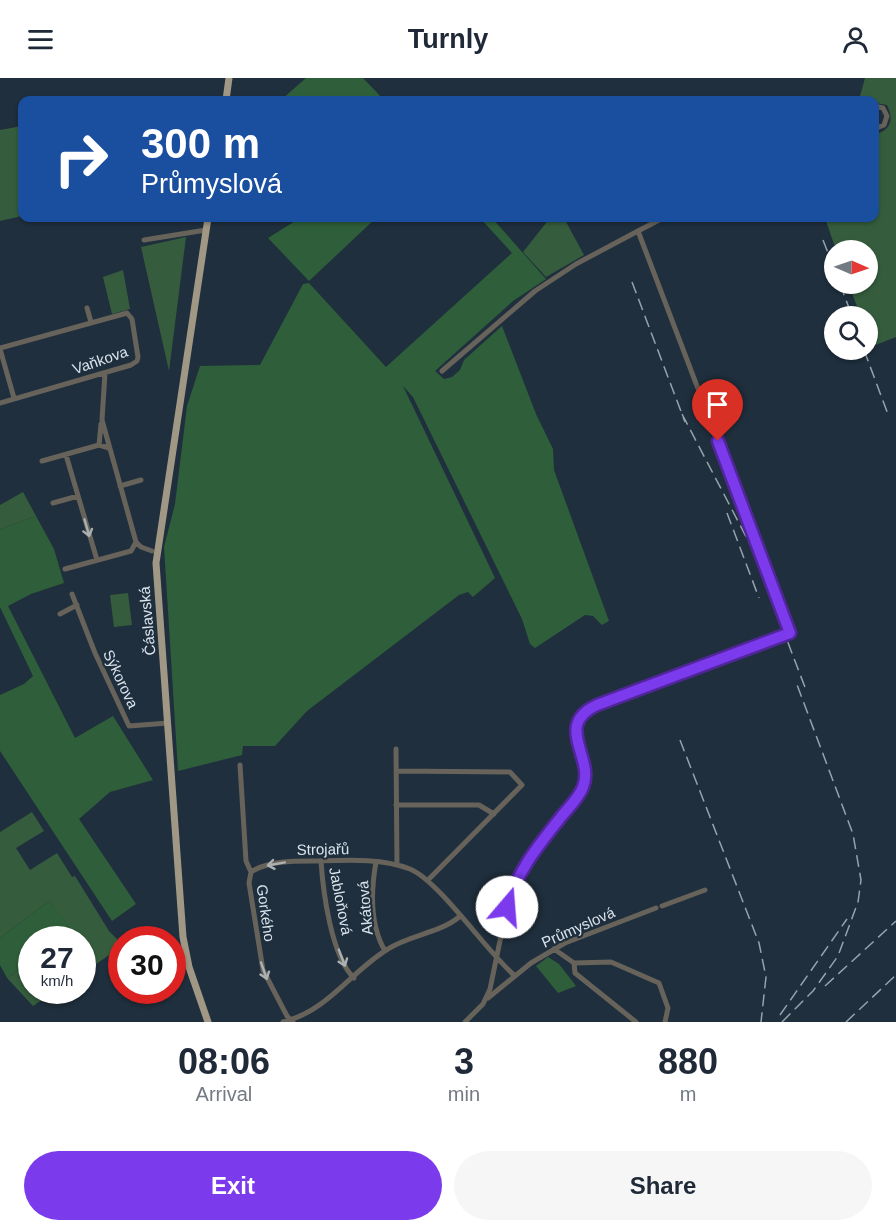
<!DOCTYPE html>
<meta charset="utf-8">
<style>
:root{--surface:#fff;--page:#f6f6f7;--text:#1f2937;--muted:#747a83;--accent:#7c3aed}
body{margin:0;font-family:Arial,sans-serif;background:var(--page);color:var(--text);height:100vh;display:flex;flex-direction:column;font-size:22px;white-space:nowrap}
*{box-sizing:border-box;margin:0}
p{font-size:20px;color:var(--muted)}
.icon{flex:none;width:33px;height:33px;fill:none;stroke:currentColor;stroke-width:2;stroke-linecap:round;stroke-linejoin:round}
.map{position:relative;height:944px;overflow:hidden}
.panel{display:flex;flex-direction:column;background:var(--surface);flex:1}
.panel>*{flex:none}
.banner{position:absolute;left:18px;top:18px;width:861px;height:126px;border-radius:12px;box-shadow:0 2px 4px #0004;background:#1a4fa0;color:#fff;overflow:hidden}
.needle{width:39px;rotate:92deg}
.fabs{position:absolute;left:824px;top:162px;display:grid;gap:12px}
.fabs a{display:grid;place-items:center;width:54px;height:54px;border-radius:50%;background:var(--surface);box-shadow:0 2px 4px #0004;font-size:30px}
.speed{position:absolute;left:18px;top:848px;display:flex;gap:12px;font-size:30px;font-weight:700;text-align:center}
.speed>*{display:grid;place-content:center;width:78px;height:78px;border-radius:50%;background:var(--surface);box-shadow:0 2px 4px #0004;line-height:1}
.speed small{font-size:15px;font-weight:400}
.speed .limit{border:9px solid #d22;background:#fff;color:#111}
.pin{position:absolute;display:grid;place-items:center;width:51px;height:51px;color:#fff;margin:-62px -26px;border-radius:50% 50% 50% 0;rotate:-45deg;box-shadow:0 0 6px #0007}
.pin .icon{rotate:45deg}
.me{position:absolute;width:66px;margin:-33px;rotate:18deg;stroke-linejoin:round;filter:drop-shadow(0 0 4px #0008)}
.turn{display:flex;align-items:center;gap:21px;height:126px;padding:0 24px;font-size:27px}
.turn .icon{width:78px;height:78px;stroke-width:2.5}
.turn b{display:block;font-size:42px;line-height:51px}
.eta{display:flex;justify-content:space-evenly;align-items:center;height:102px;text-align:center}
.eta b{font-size:36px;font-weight:600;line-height:42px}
.button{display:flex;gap:12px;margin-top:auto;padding:12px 24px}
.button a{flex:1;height:69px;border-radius:36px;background:var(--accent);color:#fff;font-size:24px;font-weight:600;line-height:69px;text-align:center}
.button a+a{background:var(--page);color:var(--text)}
header{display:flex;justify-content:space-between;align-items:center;height:78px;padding:0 24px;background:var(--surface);font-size:27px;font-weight:600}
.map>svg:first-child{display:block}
.green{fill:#355d3d}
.forest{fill:#2e5f3a}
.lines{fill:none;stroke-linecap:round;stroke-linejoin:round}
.minor{stroke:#67635a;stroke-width:5}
.major{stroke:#a09885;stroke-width:7}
.rail{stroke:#96a3ad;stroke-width:1.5;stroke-dasharray:12 6;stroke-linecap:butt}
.oneway{stroke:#acb0b2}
.route-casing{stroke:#51269a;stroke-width:15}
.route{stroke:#7c3aed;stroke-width:10}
.labels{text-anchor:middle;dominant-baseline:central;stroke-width:4.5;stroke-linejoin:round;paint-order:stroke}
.street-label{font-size:15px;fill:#dae4ed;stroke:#1f2f3d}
</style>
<header><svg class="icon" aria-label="menu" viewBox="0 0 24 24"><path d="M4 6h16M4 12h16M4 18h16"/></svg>Turnly<svg class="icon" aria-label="person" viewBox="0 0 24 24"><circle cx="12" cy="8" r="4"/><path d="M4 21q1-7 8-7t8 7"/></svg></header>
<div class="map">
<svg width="896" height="944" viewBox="0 0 896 944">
<rect width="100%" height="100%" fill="#1f2f3d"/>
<path class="green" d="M865,0h31v259l-23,9 -6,-16v-14h-6l-13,-32h19v-34h-31l-11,-32h49l1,-84c16,-3 19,-15 12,-29l-12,-2 -1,-3h-15z
M22,48v90l-22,5v-91z
M550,140h14l20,37 -38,22 -23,-25z
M186,159l-17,134 -28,-124z
M123,192l7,39 -18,5 -9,-37z
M23,414l13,24 -36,13v-24z
M128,515l4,32 -18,2 -4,-32z
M32,734l12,19 -28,17 14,22 27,-17 15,24 3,-1 34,55 12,12v4l-38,26 -1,-34h-18l9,-7 -24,-31 -49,37v-106z
M31,883l1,29h25l-24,16 -26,-28z"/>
<path class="forest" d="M306,0h57l21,22h-103z
M300,140h76l-67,63 -41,-43z
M480,140h12l54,61 -33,22 -78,70 9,8 8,-2 8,-7 4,-10 38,-34 34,88 17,35 1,21 55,151 -7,4 -9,-9 -8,-1 -50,33 -5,-4 -8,-25 -109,-222 -10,-11 92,192 -22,19 -5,-5 -9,3 -152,116 -32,35h-32l-1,9 -64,16 -14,-224 11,-43 12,-98 13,-40 60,-1 43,-81 6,-1 77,84 126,-114z
M36,438l18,33 10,34 -33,11 -23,12 67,132 38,-22 40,64 -43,12 -31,27 57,85 -24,17 -112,-170v-56l24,-11 9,-8 -33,-69v-78z
M49,823l25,31 -10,7h-32l-1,22 -24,17 -7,-13v-27z
M548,879l11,7 17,22 -18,7 -22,-27z"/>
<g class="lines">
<path class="minor" d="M874,28l9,2 4,8 -3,9 -10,4
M144,162l62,-10
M87,230l4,14
M0,270l127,-35 5,6 6,38 -1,4 -6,4 -131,38
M0,271l14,49
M442,293l93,-80 41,-27 62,-33
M105,295l-3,47 34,122 5,5 11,4
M99,367l2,-21
M66,377l31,105
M42,383l57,-16 10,3
M120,408l21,-6
M53,425l25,-7
M65,491l66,-18 5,-9
M72,516l23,59 34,73 39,-3
M60,536l17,-9
M396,671l1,116
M240,687l6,96 5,11 -2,11 14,87 24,46 6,6
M396,693l114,1 12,13 -94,95
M396,727h83l15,9
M321,783c2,30 10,95 33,117
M376,784c-5,28 -6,63 9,89
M251,794c18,-12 47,-11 67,-11 29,-1 65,-3 92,8 29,12 76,82 105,107
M662,828l43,-16
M554,871l20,14 37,-1 48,21 9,25 -3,14
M574,885l1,10 61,49
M488,920l43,-35 34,-20 91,-35
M283,944c45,-11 67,-50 105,-73 21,-14 52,-16 71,-32
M465,944l18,-18 7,-15 17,-82 10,-30 66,-89c9,-31 -28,-63 14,-83l194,-72 -153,-402 25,-13"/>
<path class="major" d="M226,22l3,-22
M208,140l-52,345 27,374 6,30 19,55"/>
<path class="rail" d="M823,162l11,28
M632,204l53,140
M840,206l12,32
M864,272l25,67
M682,336l70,134 54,142
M727,435l32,85
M680,662l79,203 7,34 -5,45
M825,908l71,-65
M780,937l67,-96
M782,944l31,-31 25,-35 20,-54 3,-22 -8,-46 -57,-152
M846,944l50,-47"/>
</g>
<defs><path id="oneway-shaft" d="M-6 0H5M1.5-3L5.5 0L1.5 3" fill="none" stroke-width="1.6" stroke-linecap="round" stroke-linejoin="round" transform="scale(1.5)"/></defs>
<g class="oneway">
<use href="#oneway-shaft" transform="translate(87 450) rotate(74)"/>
<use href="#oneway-shaft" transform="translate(276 786) rotate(170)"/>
<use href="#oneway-shaft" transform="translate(342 880) rotate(69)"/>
<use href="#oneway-shaft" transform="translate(264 893) rotate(71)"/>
</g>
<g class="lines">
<g class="route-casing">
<path id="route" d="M507,829c10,-36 31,-61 54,-90 7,-9 18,-19 22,-30 12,-29 -30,-62 14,-82l193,-72 -72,-192"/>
</g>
<use href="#route" class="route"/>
</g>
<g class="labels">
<g class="street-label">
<text transform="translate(100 282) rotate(-19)">Vaňkova</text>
<text transform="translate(147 543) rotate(-95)">Čáslavská</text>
<text transform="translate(121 601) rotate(65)">Sýkorova</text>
<text transform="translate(323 771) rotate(-1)">Strojařů</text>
<text transform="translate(341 823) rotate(79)">Jabloňová</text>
<text transform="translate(365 830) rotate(-95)">Akátová</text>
<text transform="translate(266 835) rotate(82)">Gorkého</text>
<text transform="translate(578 849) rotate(-24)">Průmyslová</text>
</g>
</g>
</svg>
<div class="fabs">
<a><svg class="needle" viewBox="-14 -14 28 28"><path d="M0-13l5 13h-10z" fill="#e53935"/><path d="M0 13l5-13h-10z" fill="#747a83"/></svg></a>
<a><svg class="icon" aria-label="search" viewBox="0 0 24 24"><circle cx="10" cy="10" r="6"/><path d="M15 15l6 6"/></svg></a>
</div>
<div class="speed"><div>27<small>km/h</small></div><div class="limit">30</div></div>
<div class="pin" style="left:718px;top:363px;background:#d93025"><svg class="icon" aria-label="arrive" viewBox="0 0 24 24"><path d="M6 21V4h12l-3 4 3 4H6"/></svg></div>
<svg class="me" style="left:507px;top:829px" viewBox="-20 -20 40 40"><circle r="19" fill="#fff"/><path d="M0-13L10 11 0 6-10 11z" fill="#7c3aed"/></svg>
<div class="banner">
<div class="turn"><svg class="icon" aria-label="right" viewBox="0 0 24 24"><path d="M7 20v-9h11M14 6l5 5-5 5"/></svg><div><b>300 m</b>Průmyslová</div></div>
</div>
</div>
<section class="panel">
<div class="eta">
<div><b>08:06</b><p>Arrival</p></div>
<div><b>3</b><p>min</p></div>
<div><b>880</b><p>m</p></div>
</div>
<div class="button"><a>Exit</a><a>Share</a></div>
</section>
